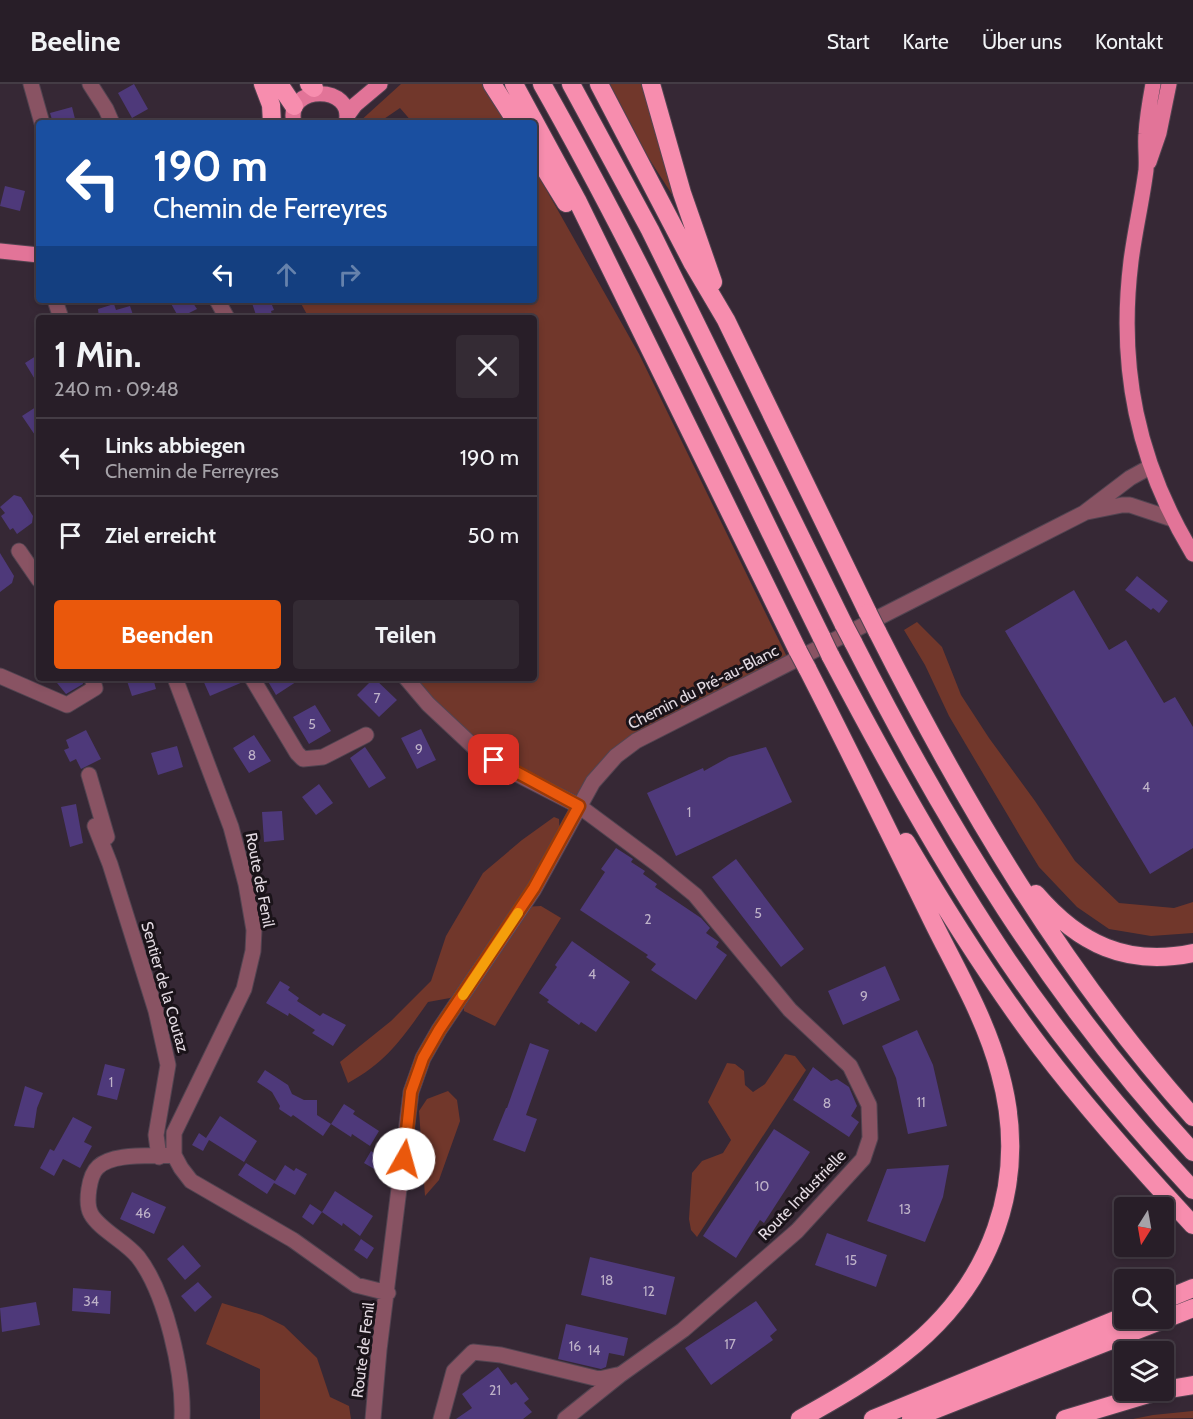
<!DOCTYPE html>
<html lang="de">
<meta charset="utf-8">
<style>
:root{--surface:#281e28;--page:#342b34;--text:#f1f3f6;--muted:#a5a2a8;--line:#443c45;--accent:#ea580c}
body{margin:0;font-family:Cabin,sans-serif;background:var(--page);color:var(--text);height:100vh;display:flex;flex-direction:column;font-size:22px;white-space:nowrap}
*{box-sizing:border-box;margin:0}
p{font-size:20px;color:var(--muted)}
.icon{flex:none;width:33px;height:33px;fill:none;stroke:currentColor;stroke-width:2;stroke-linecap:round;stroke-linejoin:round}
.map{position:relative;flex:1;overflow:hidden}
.sheet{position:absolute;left:36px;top:231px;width:501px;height:366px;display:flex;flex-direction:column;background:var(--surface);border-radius:6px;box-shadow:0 3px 9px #0003,0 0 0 2px var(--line)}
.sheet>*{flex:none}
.guide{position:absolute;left:36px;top:36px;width:501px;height:183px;border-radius:6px;box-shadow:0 3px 9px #0003,0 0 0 2px var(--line);background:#1a4fa0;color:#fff;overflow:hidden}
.needle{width:39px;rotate:191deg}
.controls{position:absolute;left:1114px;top:1113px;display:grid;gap:12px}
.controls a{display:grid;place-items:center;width:60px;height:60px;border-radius:6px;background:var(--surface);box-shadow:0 3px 9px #0003,0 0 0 2px var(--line);font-size:30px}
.pin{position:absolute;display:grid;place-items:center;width:51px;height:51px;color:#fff;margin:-26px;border-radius:12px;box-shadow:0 3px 9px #0006}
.me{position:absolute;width:66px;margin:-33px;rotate:7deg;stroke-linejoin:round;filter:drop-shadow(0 0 4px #0008)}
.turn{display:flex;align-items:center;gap:21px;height:126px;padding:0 18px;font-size:27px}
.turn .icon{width:78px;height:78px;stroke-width:2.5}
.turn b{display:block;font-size:42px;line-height:51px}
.lanes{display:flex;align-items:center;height:57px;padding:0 18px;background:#0003;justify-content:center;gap:30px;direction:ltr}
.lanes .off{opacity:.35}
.round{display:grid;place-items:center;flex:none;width:63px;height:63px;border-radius:6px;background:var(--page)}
.headline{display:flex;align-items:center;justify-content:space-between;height:102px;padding:0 18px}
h1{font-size:36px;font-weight:700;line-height:45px}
.button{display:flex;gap:12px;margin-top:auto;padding:12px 18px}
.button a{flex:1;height:69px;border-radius:6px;background:var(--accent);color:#fff;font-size:24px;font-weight:700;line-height:69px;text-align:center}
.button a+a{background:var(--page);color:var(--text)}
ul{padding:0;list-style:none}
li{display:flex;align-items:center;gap:18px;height:78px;padding:0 18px;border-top:2px solid var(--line)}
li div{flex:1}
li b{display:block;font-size:22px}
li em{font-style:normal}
header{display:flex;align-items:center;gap:36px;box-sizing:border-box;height:84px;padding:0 30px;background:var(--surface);border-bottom:2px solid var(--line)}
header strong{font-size:28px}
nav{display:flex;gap:33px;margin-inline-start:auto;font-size:21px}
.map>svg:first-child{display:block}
.green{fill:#71372b}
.building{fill:#4e397a}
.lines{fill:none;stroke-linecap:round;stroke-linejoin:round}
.minor-casing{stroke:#524451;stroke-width:17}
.major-casing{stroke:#524451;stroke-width:17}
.highway-casing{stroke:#524451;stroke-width:20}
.minor{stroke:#895363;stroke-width:15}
.major{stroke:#e27498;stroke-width:15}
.highway{stroke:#f78dae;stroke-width:18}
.highway-bridge-casing{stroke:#524451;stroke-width:20;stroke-linecap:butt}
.highway-bridge{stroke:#f78dae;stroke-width:18}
.route-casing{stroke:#983908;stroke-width:15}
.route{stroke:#ea580c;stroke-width:10}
.slow{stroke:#f59e0b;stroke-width:10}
.labels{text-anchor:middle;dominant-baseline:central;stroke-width:6;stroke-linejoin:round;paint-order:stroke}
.number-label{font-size:14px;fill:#beb2c8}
.street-label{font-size:16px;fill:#e3dae2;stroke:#1a1319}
</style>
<header>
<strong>Beeline</strong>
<nav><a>Start</a><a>Karte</a><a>Über uns</a><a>Kontakt</a></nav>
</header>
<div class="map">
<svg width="1193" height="1335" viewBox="0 0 1193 1335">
<rect width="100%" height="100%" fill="#362835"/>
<path class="green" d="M401,0h82l24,39h-94l-13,-15 -22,15h-20z
M610,0h34l33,111 -4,1 -25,-39z
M534,84l105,186 151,309 -154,78 -57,65 -68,-35 -105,-93h128v-360h-225l-10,-18h235z
M917,538l25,25 19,48 28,43 46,63 40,60 44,42 55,5 19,-6v31l-42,3 -42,-7 -32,-22 -38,-40 -19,-31 -71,-120 -24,-51 -21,-35z
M554,733l5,2 1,21 -37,67 18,-1 20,12 -66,108 -31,-15 -1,-17 12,-19 -25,23 -22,4c-25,35 -41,60 -80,81l-8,-21 51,-41 40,-40 15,-45 37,-63 39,-33z
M785,970l10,2 11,14 -109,167 -6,-7 -2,-11 3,-46 10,-12 21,-8 8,-13 -23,-38 19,-39 8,1 9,7 1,14 8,7 12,-8z
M448,1007l9,9 3,21 -21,59 -14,16 -6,-85 8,-12z
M222,1219l40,12 22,11 33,32 13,39 19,9 2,13h-91v-50l-54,-25z
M1193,1327v7l-60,1 20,-4z"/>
<path class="building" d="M134,0l14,25 -16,9 -14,-25z
M72,23l4,16h-23l-3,-10z
M5,102l20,5 -5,20 -20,-5z
M169,216h22l6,9 -18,9z
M251,216h19l4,10 -3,1 2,7h-16z
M114,220l2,6 14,-4 4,12h-35l-1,-9z
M39,270v32l-14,-23z
M39,321v36l-17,-25z
M14,411l7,2 12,19 -1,7 -15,11 -4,-6 -3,2 -9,-14 4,-3 -5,-6z
M0,469l14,23 -2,7 -12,9z
M1137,492l31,25 -9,12 -6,-5 -2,2 -26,-20z
M1074,506l35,60 17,-10 38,63 11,-6 18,30v121l-43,26 -145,-243z
M53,594h29l1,6 -17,10z
M126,594h27l3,11 -24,7z
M202,594h40l1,4 -33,14z
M266,594h36l-26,17z
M374,594l23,22 -18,17 -22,-22z
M315,621l16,26 -22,13 -16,-27z
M421,645l15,31 -19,9 -16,-31z
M86,646l15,29 -20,10 -5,-10 -6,3 -6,-12 5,-2 -3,-8z
M254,651l17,26 -22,12 -16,-25z
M177,662l6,21 -25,8 -7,-22z
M365,663l21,31 -17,10 -19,-30z
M766,663l26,55 -116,54 -29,-63 56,-25 1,3 25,-14z
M319,700l14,19 -17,12 -14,-18z
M76,720l7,39 -13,4 -9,-40z
M282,727l2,29 -20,2 -2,-30z
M616,764l17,11 -2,3 14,9 -2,3 14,10 -2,3 46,31 9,10 -4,5 13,9 -3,5 11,8 -31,45 -45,-30 5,-6 -10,-7 2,-2 -68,-45 25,-38 -4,-3z
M736,775l68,90 -23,18 -69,-90z
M572,857l58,41 -34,50 -15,-10 -2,3 -32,-23 2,-2 -10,-7 18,-26 -2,-2z
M885,882l15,34 -57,25 -15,-34z
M280,897l10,6 -2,3 11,8 -2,3 23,15 3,-3 23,12 -13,21 -21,-13 3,-3 -26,-17 -1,3 -22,-13z
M917,946l16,35 14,61 -39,8 -12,-56 -14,-32z
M530,959l19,7 -23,65 11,4 -12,33 -32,-12 13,-32h1z
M105,980l20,5 -8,31 -20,-5z
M813,983l18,14 6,-2 12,8 8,19 -6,10 8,6 -10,15 -56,-37z
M265,986l23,15 4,9 12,6h13v15l14,9 -8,12 -30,-21 -2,2 -12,-8 1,-3 -8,-14 -15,-10z
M25,1002l18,7 -6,15 -3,20 -20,-2z
M344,1020l11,7 -2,3 26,17 -9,15 -18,-12 -1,3 -20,-13z
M220,1032l37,25 -13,21 -35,-22 -6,11 -11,-6 7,-12 7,5z
M73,1033l19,10 -8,15 8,4 -12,22 -17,-9 -9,17 -14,-8 10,-19 4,2z
M774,1045l36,23 -46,71 -4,-3 -24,38 -33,-22z
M371,1067l12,8 -7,11 -12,-7z
M246,1079l29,18 10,-16 9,6 2,-3 11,6 -12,21 -21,-12 -7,11 -29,-19z
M949,1081l-6,32 -18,45 -58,-21 20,-52z
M335,1107l38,25 -13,20 -17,-13 -1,3 -20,-14z
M132,1108l34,15 -12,27 -34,-15z
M310,1120l12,8 -9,13 -11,-8z
M827,1149l60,22 -11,32 -61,-22z
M361,1155l13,9 -7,11 -13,-9z
M183,1161l18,21 -16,14 -18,-21z
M590,1173l85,20 -9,38 -85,-20z
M198,1198l14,15 -17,15 -14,-16z
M73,1204l38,3 -1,23 -38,-3z
M756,1217l21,29 -7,6 3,4 -62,45 -26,-37z
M36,1218l4,23 -38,7 -2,-24z
M566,1240l62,14 -4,18 -15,-3 -3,14 -5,2 -43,-10z
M498,1283l13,18 5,-3 13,17 -5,4 8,9 -9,7h-67l16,-11 -10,-14z"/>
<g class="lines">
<g class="minor-casing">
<path id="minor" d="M31,0l11,39
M90,0l16,25 6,14
M55,216l6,18
M217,216l10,18
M1087,428l35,-7h8l42,14
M19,467l20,29
M0,592l67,29 28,-17 -3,-10
M175,594l56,149 15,57 8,46 -1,21 -9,38 -70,144v22l7,13 10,13 102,59 63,45 32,8
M252,594l45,75 6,6 20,-2 43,-22
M406,594l22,26 47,44 36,23 68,35 78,58 38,31 95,115 60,56 19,39 1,33 -7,21 -66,72 -114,99 -63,45 -55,44
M89,691l18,62
M95,742l15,38 46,147 12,54 -12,70 3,22
M174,1071c-21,2 -60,-3 -76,12 -9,8 -13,36 -7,47 9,16 34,27 47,43 28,36 46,117 44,162
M373,1335l6,-69 32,-258 12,-34 16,-28 95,-141 59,-107 23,-26 20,-15 448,-228 46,-35 20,-11
M441,1335l13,-48 19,-19 28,3 98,24 18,-4"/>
</g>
<g class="major-casing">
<path id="major" d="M1153,0c-3,16 -6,33 -7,50 -1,12 1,24 0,36 -4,31 -11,60 -15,91 -13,106 6,201 62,293
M347,32l8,-11 25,-21
M294,39c-10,-39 62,-39 52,0
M1149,78l10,-29 10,-49
M0,167l39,4"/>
</g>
<g class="highway-casing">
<path id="highway" d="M263,0l8,21 1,18
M279,0l15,22
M309,0l5,4
M492,0l25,39
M514,0l63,116 221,451
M542,0c102,180 188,368 280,554
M571,0l79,146 194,395
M599,0l94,180 33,56 142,293
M651,0l31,109 31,89
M534,67l32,52
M877,547c87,172 186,341 316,486
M853,558c93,183 200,359 340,510
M830,571c55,104 112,208 178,306 55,81 118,157 185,229
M906,758c42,71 86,141 135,206 47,62 99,120 152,177
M1036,810c43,50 91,73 157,59
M1164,1216l29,-12
M1164,1306l29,-5
M800,1335c36,-20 71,-40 103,-65 89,-69 127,-172 97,-281 -14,-54 -44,-104 -68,-153 -41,-84 -82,-168 -125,-252
M873,1335l252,-103
M911,1335l282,-111
M1065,1335l97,-29"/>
</g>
<use href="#minor" class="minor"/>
<use href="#major" class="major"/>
<use href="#highway" class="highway"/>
<g class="highway-bridge-casing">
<path id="highway-bridge" d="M868,529l9,18
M844,541l9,17
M822,554l8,17
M798,567l9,17"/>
</g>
<use href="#highway-bridge" class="highway-bridge"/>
</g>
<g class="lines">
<g class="route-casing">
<path id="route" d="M404,1075l7,-67 12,-34 16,-28 95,-142 45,-82 -85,-46"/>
</g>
<use href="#route" class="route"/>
<path class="slow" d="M463,911l55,-82"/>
</g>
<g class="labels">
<g class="number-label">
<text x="377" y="614">7</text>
<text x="312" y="640">5</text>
<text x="419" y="665">9</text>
<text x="252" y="671">8</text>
<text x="1146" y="703">4</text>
<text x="689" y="728">1</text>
<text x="758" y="829">5</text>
<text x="648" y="835">2</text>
<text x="592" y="890">4</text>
<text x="864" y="912">9</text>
<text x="111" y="998">1</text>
<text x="921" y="1018">11</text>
<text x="827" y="1019">8</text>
<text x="762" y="1102">10</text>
<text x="905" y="1125">13</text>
<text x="143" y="1129">46</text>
<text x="851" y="1176">15</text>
<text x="607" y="1196">18</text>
<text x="649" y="1207">12</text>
<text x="91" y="1217">34</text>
<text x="730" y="1260">17</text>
<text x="575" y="1262">16</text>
<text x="594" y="1266">14</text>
<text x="495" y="1306">21</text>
</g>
<g class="street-label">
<text transform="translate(703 603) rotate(-27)">Chemin du Pré-au-Blanc</text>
<text transform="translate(260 796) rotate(79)">Route de Fenil</text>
<text transform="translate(165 903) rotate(74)">Sentier de la Coutaz</text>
<text transform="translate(802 1111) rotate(-46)">Route Industrielle</text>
<text transform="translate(363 1266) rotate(-83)">Route de Fenil</text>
</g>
</g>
</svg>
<div class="controls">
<a><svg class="needle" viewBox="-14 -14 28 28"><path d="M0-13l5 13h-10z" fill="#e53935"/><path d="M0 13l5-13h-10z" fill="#a5a2a8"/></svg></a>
<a><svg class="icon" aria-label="search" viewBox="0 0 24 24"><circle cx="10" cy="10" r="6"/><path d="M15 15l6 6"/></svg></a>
<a><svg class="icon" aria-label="layers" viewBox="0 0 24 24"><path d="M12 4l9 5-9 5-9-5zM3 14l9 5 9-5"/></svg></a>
</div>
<div class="pin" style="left:494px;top:676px;background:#d93025"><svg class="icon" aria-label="arrive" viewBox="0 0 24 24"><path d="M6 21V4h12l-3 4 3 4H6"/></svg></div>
<svg class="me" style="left:404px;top:1075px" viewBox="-20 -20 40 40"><circle r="19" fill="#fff"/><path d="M0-13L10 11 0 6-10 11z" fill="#ea580c"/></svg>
<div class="guide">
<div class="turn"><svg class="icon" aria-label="left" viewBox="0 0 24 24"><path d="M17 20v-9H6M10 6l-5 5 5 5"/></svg><div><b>190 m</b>Chemin de Ferreyres</div></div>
<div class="lanes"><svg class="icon" aria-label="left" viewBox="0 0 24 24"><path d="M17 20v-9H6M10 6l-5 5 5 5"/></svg><svg class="icon off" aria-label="ahead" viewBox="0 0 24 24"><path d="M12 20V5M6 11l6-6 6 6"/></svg><svg class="icon off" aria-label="right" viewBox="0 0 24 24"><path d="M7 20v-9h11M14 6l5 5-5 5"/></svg></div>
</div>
<section class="sheet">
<div class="headline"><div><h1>1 Min.</h1><p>240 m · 09:48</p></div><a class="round"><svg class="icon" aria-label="close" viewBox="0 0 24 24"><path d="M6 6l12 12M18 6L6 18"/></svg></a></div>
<ul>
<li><svg class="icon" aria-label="left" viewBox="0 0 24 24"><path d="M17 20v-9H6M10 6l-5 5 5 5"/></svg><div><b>Links abbiegen</b><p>Chemin de Ferreyres</p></div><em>190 m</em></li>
<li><svg class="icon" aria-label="arrive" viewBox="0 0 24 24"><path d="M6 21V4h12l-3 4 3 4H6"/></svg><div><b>Ziel erreicht</b></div><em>50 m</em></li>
</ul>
<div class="button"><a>Beenden</a><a>Teilen</a></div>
</section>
</div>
